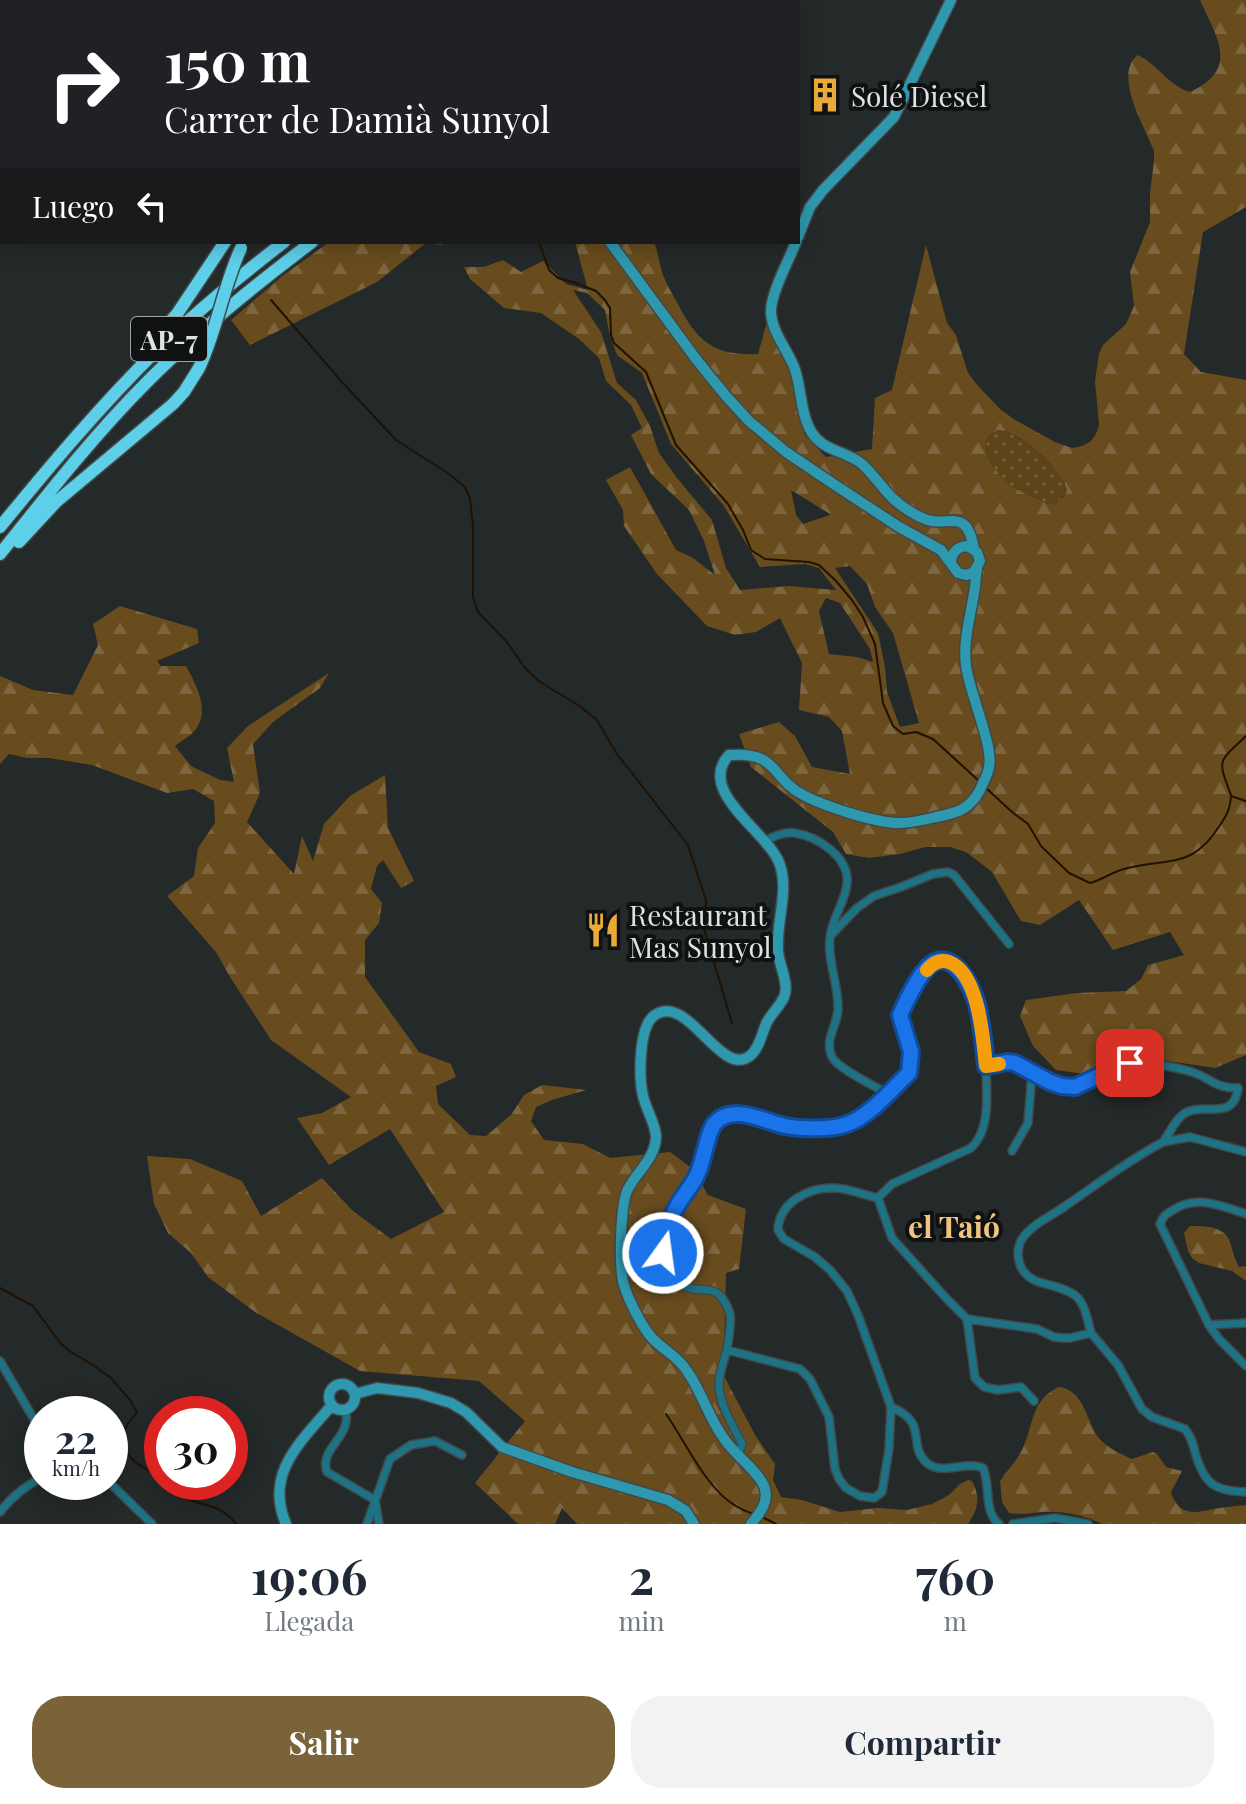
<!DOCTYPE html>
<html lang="es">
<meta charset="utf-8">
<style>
:root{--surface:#fff;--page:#f2f2f3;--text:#1f2937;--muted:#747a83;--accent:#7a6338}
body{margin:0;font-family:"Playfair Display",serif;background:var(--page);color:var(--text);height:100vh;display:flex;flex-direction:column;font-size:30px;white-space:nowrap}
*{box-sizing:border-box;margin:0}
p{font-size:26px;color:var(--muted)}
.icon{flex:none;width:44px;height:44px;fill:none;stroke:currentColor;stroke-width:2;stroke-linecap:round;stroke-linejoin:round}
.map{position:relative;height:1524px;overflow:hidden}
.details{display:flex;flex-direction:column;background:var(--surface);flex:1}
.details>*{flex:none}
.top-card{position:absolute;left:0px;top:0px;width:800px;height:244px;box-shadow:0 4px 20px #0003;background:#202124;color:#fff;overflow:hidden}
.speed{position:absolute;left:24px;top:1396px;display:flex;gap:16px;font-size:40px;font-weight:700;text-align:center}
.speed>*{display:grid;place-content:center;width:104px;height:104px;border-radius:50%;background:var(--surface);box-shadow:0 4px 20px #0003;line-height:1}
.speed small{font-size:20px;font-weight:400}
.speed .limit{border:12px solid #d22;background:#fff;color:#111}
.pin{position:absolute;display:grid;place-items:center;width:68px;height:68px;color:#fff;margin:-34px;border-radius:16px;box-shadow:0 4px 12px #0006}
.me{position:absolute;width:88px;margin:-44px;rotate:14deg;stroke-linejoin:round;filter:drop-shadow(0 0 6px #0008)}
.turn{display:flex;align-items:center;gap:28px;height:168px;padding:0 32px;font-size:36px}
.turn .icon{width:104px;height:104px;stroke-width:2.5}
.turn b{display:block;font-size:56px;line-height:68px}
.then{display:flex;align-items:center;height:76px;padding:0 32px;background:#0003;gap:16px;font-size:30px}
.eta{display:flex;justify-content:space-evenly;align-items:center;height:136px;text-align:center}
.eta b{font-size:48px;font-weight:700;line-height:56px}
.action{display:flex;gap:16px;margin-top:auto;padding:16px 32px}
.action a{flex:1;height:92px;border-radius:32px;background:var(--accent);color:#fff;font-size:32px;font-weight:700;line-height:92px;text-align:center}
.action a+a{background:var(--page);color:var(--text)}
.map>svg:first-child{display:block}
.grass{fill:url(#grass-dots)}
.forest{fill:url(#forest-firs);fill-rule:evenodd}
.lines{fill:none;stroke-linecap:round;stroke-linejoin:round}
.stream{stroke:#211200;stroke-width:2}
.street-casing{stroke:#424748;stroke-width:10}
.secondary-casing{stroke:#424748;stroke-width:13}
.highway-casing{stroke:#424748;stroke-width:15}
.street{stroke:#1d7283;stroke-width:7}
.secondary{stroke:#2e98ae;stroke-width:10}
.highway{stroke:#5dcfe8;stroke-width:12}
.highway-bridge-casing{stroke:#424748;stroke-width:15;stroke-linecap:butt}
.highway-bridge{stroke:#5dcfe8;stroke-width:12}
.route-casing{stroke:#114b97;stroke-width:20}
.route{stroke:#1a73e8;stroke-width:14}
.slow{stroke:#f59e0b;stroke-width:14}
.labels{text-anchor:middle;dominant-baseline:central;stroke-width:8;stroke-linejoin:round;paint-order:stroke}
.shield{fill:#0f1112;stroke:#a1a3a4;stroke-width:2}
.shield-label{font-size:26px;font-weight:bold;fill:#dfe2e3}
.poi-label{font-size:28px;fill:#dfe2e3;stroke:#0f1112;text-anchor:start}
.neighbourhood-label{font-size:30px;font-weight:bold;fill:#f0c37f;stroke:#0f1112}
</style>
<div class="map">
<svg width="1246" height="1524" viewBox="0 0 1246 1524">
<defs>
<pattern id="grass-dots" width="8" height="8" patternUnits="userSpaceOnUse" patternTransform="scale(2)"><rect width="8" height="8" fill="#5d4318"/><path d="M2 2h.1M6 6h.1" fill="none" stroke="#745e39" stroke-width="1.8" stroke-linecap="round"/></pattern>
<pattern id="forest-firs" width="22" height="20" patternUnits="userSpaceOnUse" patternTransform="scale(2)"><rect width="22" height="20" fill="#684c1e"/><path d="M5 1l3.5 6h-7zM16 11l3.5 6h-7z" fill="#7d663f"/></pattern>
</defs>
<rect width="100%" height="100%" fill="#24292a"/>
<path class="grass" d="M998,430c22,2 63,39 69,60 -3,9 -11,14 -20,14 -11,-7 -25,-10 -35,-18 -16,-13 -43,-43 -14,-56z"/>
<path class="forest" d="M1200,0h46v207l-43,25 -19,122 17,18 45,8v675l-31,13 -54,-8 -32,-3 -44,17 -29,-4 -23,-24 -13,-30 6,-16 51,-7 49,-2 15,-12 7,-14 36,-10 -14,-23 -57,18 -34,-50 -39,25 -19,-4 -29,-49 -26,-20 -16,-5h-25l-25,7 -31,4 -23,-4 -13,-22 -82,-65 -12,-33 40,-12 16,14 17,31 38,7 -8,-43 -13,-14 -30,-7 3,-47 -22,-45 -24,14 -21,3 -28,-9 -50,-52 -33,-48 -1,-16 -17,-30 24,-13 46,83 17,8 22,17 -11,-34 -15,-31 -38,-36 -20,-39 11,-7 -11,-23 -25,-24 -7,-23 -20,-19 -38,-26 -37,-5 -34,-29 -6,-12h20l19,-7 18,12 22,-11 23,23 22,6 -13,-48h79c4,10 5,20 8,30 4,12 11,23 17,34 19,37 37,50 79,48l9,-32 26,52 4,31 8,30 21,22 46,-8 3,-51 17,-8 34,-145 21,78 9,12 12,38 10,13 22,23 15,11 40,22 17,6 10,-2 8,-4 6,-8 3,-9 -4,-44 4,-27 4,-9 23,-21 8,-18 -4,-34 20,-50v-29l4,-32v-10c-9,-24 -42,-77 -16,-96 20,10 31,31 52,37 50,-23 27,-54 10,-92zM573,290l14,3 18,17 4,22 8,23 25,18 29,71 53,62 36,61 45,-3 14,4 17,22 -47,-4 -49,4 -14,-22 -14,-48 -35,-42 -18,-25 -9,-27 -14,-26 -19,-17 -16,-51zM998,430c22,1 63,39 69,60 -3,10 -11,14 -20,14 -11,-7 -25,-10 -35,-18 -16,-13 -43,-43 -14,-56zM791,490l39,24v1l-27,9 -7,-9zM850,566l17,18 8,23 18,26 26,90 -19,4 -13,-35 -2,-25 -7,-34 -43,-65zM826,598l14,5 30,46 3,13 -16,-5 -28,-3 -10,-43z
M329,242h118l-6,3 -15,-2 -49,39 -127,63 -19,-25 50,-43z
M120,606l77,23 2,14 -42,18 4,5h25c10,19 24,43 10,63 -5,7 -15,12 -21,17l16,20 29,14 14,2 -7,-34 21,-22 81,-53 -9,15 -47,34 -20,22 7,49 -13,29 47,52 8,-38 11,25 11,-37 26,-28 35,-21 3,53 26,53 -13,7 -18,-28 -6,6 -6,23 11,14 -3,20 -14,17v37l54,75 32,12 5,13 -20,9 2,18 32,31 16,1 25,-21 13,-20 18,-10 44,5 -34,10 -16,7 -5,14 13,19 39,4 27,14 60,-6 23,17 15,26 38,14 -7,60 -13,4 -2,78 1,27 30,57 20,29 -2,16 8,17 21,3 38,12 38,-4 29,2 25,-6 17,-9 11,-11 8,-4 4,1c9,17 6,28 -4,43h-391l-15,-16 -7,16h-37l-43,-41 50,-62 -46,-40 -119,-10 -105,-59 -47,-35 -17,-24 -23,-20 -14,-29 -7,-48 43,3 52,22 19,35 61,-38 31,33 38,28 53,-27 -54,-83 -61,36 -32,-47 25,-5 29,-16 -80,-57 -41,-63 -14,-25 -49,-56 27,-20 4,-28 17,-25 -1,-22 -21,-12 -26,4 -75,-28 -43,-7h-22l-18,-4 -9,10v-88l33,14 40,5 25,-50 -5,-21z
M1190,1226c14,0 35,0 40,16 3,9 4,16 9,25l7,-1v15l-14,-10 -33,-8 -7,-5 -4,-7 -4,-18z
M1059,1387c25,3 27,33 39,50 9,11 21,16 34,22l21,-7 4,2 9,13 16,4 -11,21c7,23 22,22 42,17 11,-2 22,-3 33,-4v19h-144c-18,-9 -39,-13 -59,-12 -12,1 -22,3 -34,1l-7,-11 -2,-21c7,-11 16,-19 22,-31 12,-24 8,-50 37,-63z"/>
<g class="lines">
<path class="stream" d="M427,0l1,2
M187,2l2,-2
M539,242l10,28 9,8 18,5 20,8 9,9 5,8 1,27 3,8 32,29 30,73 52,59 15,26 8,20 14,9 44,3 10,3 17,16 16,19 11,17 12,27 8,59 10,23 10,8 13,-2 17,7 46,42
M271,300l71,82 54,58 53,34 16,13 5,12 3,27v71l5,15 29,30 18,26 15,14 38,23 18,14 21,35 71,91 18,55 -2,29 28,94
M986,788l26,24 16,12 13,22 28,27 21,10c12,-3 22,-11 34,-14 46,-12 68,1 96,-44 7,-10 10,-16 11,-29l15,5
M1231,795c-14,-37 -13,-32 15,-59
M0,1288l33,18 28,38 10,8 22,13 18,13 19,22 7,12c-11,14 -21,23 -10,40 2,3 5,8 8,10 9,7 19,9 27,17
M666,1414c19,27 41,76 70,92 6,4 12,6 18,8
M165,1482c6,7 12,12 20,16 21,9 36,6 51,26
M764,1518l12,6"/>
<g class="street-casing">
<path id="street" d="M765,841c9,-5 18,-9 29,-8 23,3 56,24 53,51 -2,18 -15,34 -17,53 -3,24 9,48 8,73 -1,16 -14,30 -6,47 6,12 43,29 56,37 21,-22 30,-29 18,-60 -3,-6 -7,-13 -6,-19 1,-11 22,-39 29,-49 46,-26 54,74 57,100 8,-1 16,-4 24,-3 19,1 33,19 51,23 26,5 45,-20 70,-23 16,-1 45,4 61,9 18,6 25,17 46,16 -4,33 -31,15 -51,24 -11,5 -17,21 -24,30l27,-5 56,15
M832,934l25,-26 17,-12 27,-9 32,-13 15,-2 6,3 55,69
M1012,1151l16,-28 4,-51
M878,1198l14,-14 79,-36c21,-20 15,-56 15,-82
M1246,1214c-24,-8 -50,-20 -73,-4 -7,4 -10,6 -13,14l49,101 10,14 27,27
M967,1319l8,59 9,9 14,3 23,-3 13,14
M1209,1325l37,-2
M1091,1333c-9,-35 -8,-39 -45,-49 -8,-2 -15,-4 -21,-11 -8,-9 -9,-24 -3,-34 8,-13 27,-22 39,-30 34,-23 66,-48 102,-67
M727,1350c1,-11 5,-25 3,-36 -2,-7 -7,-17 -13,-21 -6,-4 -16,-3 -23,-4 -36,-6 -35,-32 -26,-61 7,-24 26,-41 34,-64 6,-16 4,-40 22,-48 12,-5 24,0 35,3 25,6 65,16 90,5 14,-6 27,-20 39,-30
M0,1361l42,72
M891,1407c39,16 15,37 36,56 15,13 39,-3 56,5 8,18 0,43 16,56
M345,1410c9,25 -27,39 -18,62l48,28 4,24
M738,1455l4,-11c-9,-19 -24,-41 -23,-62 1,-11 5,-22 8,-32l73,19 10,10 19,38 6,52 4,10 7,9 14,8 14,2 8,-6 7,-43 2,-42 -33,-92 -11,-24 -17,-21 -15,-13 -31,-18 -6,-9c1,-27 30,-43 56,-42 14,0 30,7 44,10l14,40 53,59 22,22 70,10 17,8 9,1h7l21,-5 27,32 24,44 10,8 33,12c6,7 8,15 10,23 9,32 19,39 51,40
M109,1482l43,42
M0,1512c12,-16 25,-25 42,-35
M367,1524l23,-65 21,-14 24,-4 27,14
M1013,1524l42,-6 33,6"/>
</g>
<g class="secondary-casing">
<path id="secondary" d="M451,0l1,2
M798,237l12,-30 13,-17 71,-73 57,-117
M610,242l86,117 30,37 23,25 37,31 49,33 64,42 42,23 17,23 8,2 8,-3 6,-11 -3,-9 -10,-6c-10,1 -15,6 -16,16
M796,242c-7,18 -25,51 -25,69 0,20 16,38 23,56 9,22 5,57 25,74 12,11 30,12 43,23 9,8 16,18 24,27 9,11 22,20 34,26 27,14 46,-14 54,32
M329 1397a13 13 0 1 1 26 0a13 13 0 1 1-26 0Z
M355,1394l22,-6 41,5 33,10 15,9 36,35 70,25 96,28 18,11 8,13
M286,1524c-22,-51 15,-82 45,-118
M751,1524c9,-11 19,-23 13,-38 -7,-16 -29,-31 -39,-46 -16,-21 -23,-48 -38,-69 -9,-15 -24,-21 -35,-33 -10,-11 -24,-39 -28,-53 -5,-17 -4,-81 4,-96 9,-18 28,-31 28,-53 -1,-13 -10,-27 -13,-40 -4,-18 -5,-70 12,-81 33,-23 67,66 96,40 9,-8 11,-23 16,-33 5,-9 13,-16 17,-25 6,-14 -6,-33 -6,-47 -2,-28 11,-58 2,-85 -10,-32 -85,-73 -51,-110 51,-4 41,24 76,41 22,11 71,27 94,27 13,0 25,-3 37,-6 21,-4 33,-7 44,-27 3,-8 8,-15 9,-23 5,-20 -20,-76 -23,-101 -3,-26 4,-47 8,-73 2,-8 1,-16 3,-24"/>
</g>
<g class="highway-casing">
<path id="highway" d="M516,2l2,-2
M561,2l2,-2
M587,2l1,-2
M141,355l36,-41 48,-72
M0,527c50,-61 101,-122 158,-178 39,-38 82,-73 126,-107
M19,542l37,-40 117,-98 11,-12 15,-24
M0,554c47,-59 94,-119 148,-173 51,-51 107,-96 164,-139"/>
</g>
<use href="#street" class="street"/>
<use href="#secondary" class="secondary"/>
<use href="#highway" class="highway"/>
<g class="highway-bridge-casing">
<path id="highway-bridge" d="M199,368c18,-38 24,-81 42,-120"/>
</g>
<use href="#highway-bridge" class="highway-bridge"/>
</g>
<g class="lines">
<g class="route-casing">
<path id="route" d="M663,1253c3,-16 6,-32 14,-47 6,-11 15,-20 20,-31 7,-14 10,-43 18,-52 18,-20 50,-1 70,3 16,3 47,4 62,-2 22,-7 45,-35 62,-51l2,-21 -11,-37c7,-15 16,-36 28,-48 23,-23 44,19 49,37 5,20 7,42 9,62l21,-4 8,1 35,19 12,4 13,1 40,-19 15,-5"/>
</g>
<use href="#route" class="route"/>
<path class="slow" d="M927,970c6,-7 13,-11 22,-8 30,11 34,77 37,104l13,-2"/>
</g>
<defs>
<g id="building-bare" transform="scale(2.76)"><path d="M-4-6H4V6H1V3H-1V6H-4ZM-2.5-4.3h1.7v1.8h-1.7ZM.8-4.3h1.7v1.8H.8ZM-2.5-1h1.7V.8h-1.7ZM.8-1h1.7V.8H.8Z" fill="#eaaa39" stroke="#0f1112" stroke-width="2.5" paint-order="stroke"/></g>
<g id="restaurant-bare" transform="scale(2.76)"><path d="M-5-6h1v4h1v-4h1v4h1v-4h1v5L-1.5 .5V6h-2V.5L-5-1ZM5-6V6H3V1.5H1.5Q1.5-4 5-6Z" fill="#eaaa39" stroke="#0f1112" stroke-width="2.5" paint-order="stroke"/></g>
</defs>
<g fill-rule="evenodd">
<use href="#building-bare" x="825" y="95"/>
<use href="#restaurant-bare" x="603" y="930"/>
</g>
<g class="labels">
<rect class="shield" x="131" y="317" width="76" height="44" rx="6"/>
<g class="shield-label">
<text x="169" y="339">AP-7</text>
</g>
<g class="poi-label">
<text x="851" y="95">Solé Diesel</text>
<text x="629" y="914">Restaurant<tspan x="629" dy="32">Mas Sunyol</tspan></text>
</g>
<g class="neighbourhood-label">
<text x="954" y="1226">el Taió</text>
</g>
</g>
</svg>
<div class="speed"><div>22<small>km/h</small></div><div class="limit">30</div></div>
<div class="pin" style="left:1130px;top:1063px;background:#d93025"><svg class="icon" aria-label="arrive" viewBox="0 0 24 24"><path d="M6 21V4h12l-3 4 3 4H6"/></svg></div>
<svg class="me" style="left:663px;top:1253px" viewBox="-20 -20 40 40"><circle r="17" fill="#1a73e8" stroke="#fff" stroke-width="3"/><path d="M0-11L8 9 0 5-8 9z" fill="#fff"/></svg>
<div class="top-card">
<div class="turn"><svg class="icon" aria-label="right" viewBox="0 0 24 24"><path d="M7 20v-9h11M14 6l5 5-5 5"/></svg><div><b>150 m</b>Carrer de Damià Sunyol</div></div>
<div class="then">Luego<svg class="icon" aria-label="left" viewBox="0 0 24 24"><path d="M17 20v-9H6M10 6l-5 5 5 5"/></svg></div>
</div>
</div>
<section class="details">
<div class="eta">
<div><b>19:06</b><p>Llegada</p></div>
<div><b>2</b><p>min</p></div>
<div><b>760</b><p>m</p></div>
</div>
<div class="action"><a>Salir</a><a>Compartir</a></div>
</section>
